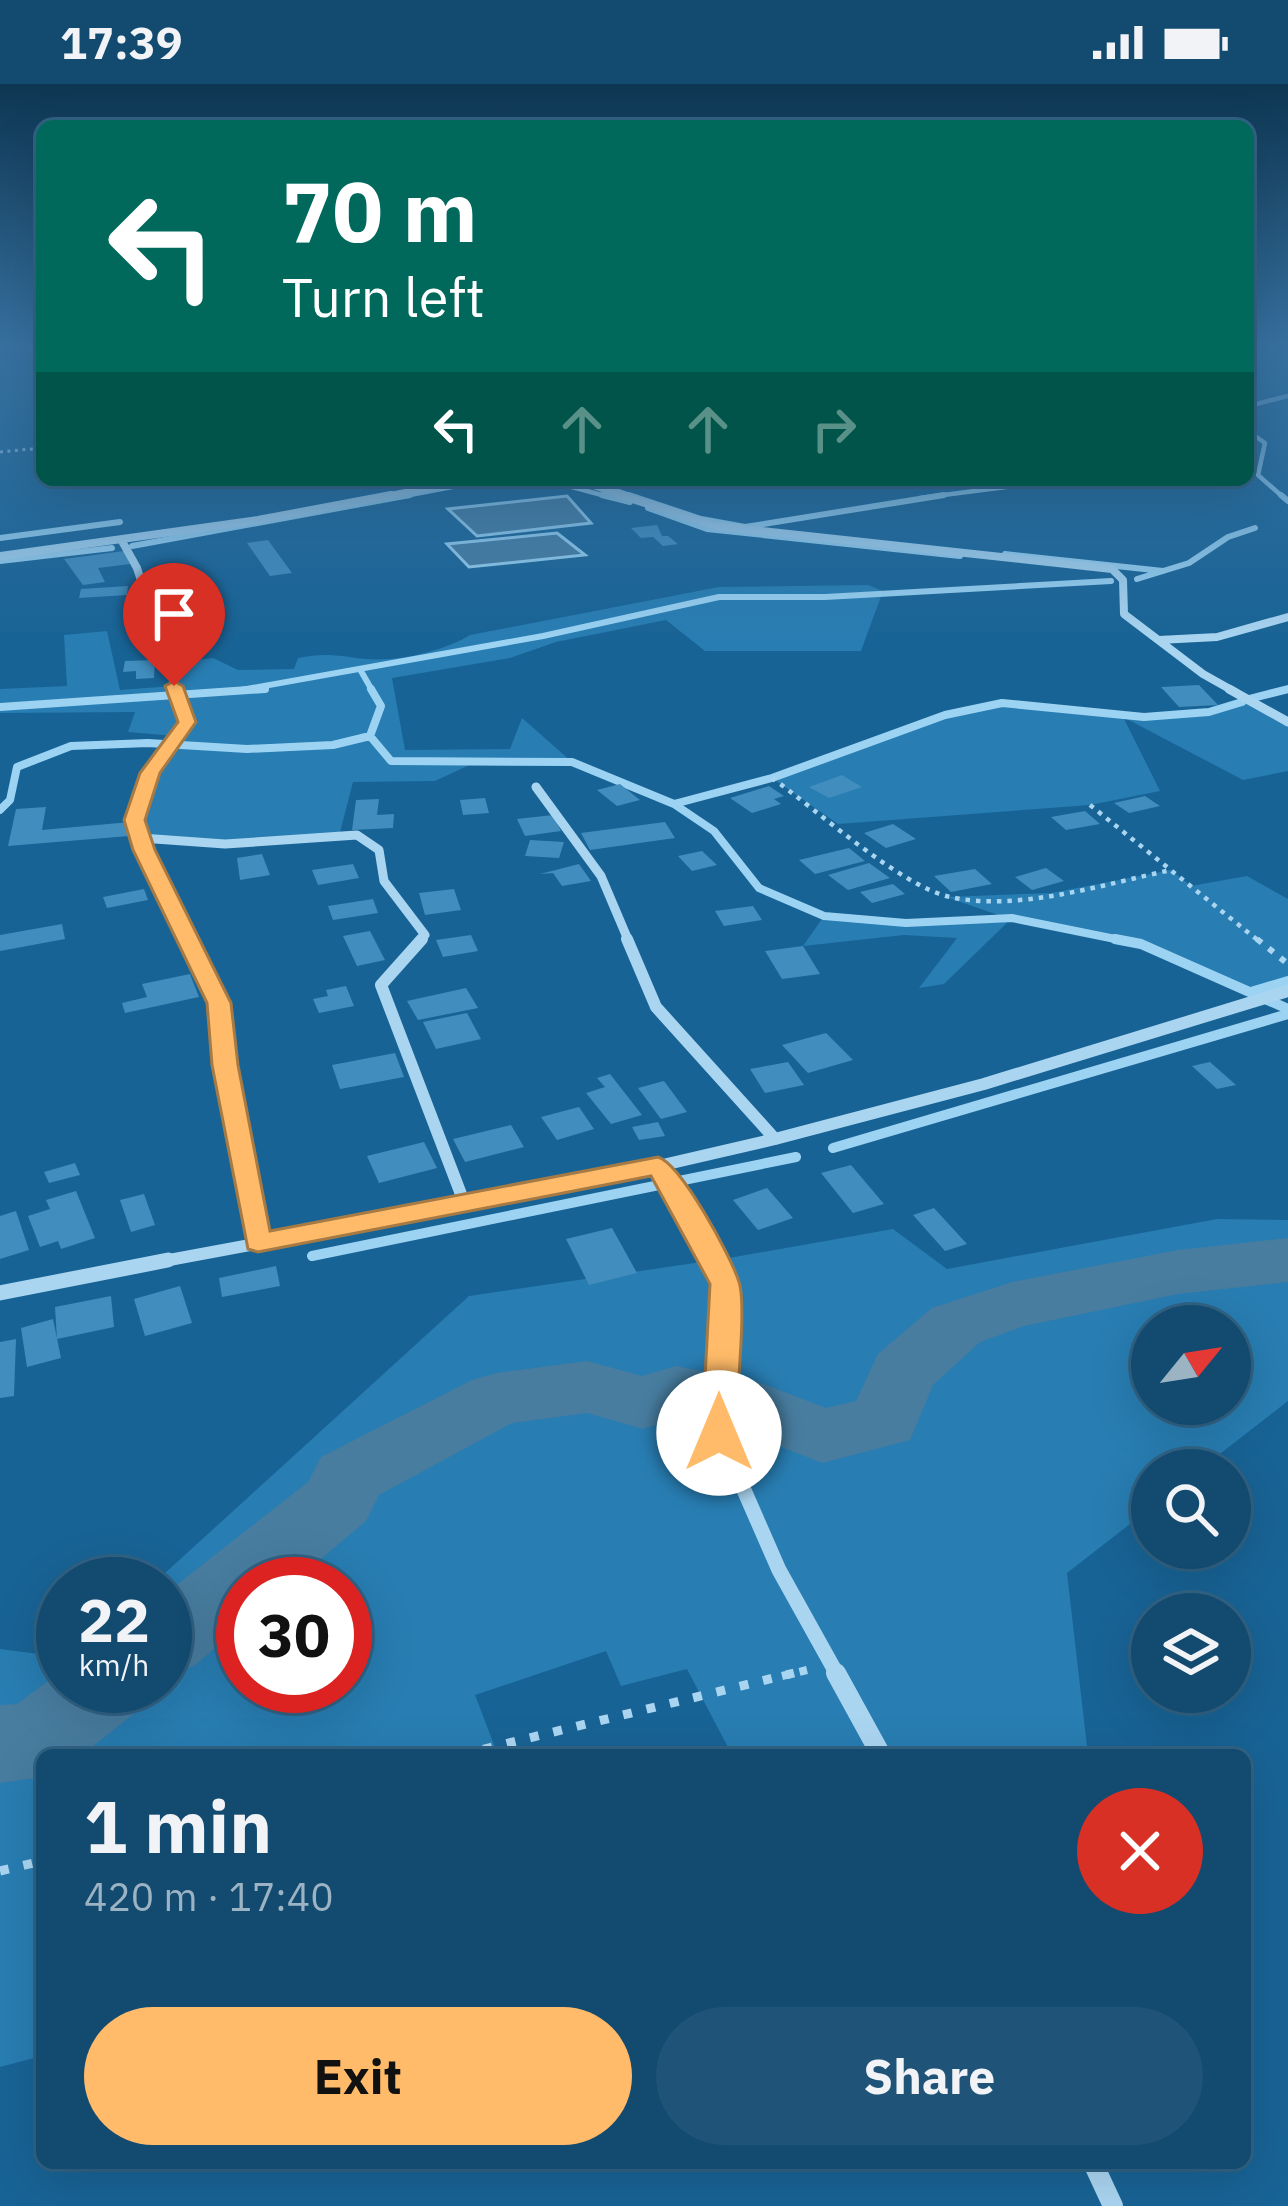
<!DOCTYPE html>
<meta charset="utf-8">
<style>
:root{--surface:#124a70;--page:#1f5478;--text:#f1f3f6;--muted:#9cb3c3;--line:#316283;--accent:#ffbb69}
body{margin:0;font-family:"IBM Plex Sans",sans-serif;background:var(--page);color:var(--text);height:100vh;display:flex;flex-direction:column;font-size:45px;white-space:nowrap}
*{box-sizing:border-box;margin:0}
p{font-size:39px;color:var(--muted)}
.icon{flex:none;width:66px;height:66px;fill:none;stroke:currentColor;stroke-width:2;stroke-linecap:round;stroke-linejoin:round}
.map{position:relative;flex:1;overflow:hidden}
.details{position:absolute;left:36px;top:1665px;width:1215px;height:420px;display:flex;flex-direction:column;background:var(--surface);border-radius:18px;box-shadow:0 12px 48px #0002,0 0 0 3px var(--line)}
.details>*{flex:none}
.banner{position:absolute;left:36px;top:36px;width:1218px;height:366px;border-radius:18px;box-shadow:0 12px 48px #0002,0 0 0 3px var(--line);background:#00695c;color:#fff;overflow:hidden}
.needle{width:78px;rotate:60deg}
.tools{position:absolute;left:1131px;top:1221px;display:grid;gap:24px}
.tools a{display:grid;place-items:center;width:120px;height:120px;border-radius:50%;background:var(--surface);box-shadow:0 12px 48px #0002,0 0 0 3px var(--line);font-size:60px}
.speed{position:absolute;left:36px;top:1473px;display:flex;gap:24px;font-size:60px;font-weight:700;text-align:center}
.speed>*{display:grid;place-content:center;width:156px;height:156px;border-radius:50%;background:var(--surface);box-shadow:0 12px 48px #0002,0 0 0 3px var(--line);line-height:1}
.speed small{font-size:30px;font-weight:400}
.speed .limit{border:18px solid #d22;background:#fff;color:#111}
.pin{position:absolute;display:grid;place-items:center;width:102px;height:102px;color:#fff;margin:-123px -51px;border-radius:50% 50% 50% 0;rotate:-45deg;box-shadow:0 0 12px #0007}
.pin .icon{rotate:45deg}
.me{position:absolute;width:132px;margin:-66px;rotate:0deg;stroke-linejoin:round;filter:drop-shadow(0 0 9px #0008)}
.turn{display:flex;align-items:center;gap:42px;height:252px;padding:0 48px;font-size:54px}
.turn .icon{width:156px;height:156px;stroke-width:2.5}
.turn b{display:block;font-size:84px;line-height:102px}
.lanes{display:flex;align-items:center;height:114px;padding:0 48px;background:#0003;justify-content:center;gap:60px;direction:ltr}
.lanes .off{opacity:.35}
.round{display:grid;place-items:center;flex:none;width:126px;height:126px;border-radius:63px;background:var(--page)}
.head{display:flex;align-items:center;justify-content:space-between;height:204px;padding:0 48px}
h1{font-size:72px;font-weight:800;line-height:90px}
.primary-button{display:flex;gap:24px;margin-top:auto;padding:24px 48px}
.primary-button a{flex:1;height:138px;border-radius:72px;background:var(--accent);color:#111;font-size:48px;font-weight:800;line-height:138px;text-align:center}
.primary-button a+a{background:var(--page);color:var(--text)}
.status{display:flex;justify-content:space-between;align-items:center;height:84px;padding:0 60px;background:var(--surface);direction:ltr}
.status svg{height:33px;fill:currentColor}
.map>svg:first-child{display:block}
.green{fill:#287db2;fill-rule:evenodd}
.water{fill:#487da0;stroke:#9cd3f3;stroke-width:3}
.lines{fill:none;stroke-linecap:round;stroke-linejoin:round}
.stream-far3{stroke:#9cd3f3;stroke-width:4.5}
.stream-far2{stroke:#9cd3f3;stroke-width:6}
.stream-far1{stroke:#9cd3f3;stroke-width:8}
.stream{stroke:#9cd3f3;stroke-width:10}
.river{fill:#487da0;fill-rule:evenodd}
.building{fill:#418dbd}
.path-far4{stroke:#aad5f1;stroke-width:3;stroke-dasharray:3 4.5;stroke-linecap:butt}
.path-far3{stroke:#aad5f1;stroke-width:4.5;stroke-dasharray:4.5 6;stroke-linecap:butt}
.path-far2{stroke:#aad5f1;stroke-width:6;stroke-dasharray:6 9;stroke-linecap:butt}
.path-far1{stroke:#aad5f1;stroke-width:8;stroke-dasharray:8 10;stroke-linecap:butt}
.path{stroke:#aad5f1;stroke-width:9;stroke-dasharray:9 15;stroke-linecap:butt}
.minor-far5{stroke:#aad5f1;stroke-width:6}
.minor-far4{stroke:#aad5f1;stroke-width:8}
.minor-far3{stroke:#aad5f1;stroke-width:9}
.minor-far2{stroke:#aad5f1;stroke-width:12}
.minor-far1{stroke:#aad5f1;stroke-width:15}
.minor{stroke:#aad5f1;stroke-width:20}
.route{fill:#ffbb69;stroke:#a67a44;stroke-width:3}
</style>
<div class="status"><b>17:39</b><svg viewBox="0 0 49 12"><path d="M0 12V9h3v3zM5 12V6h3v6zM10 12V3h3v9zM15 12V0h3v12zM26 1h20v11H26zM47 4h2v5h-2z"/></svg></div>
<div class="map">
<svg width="1288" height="2122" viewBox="0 0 1288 2122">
<rect width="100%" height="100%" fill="#186395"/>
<path class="green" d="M868,501l15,6 -22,60h-156l-39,-31 -110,22 -46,16 -118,20 13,72 105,-1 12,-31 50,44h-96l-41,19 -82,1 -14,54 -114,8 -84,-6c-12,-36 14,-72 34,-102l-47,-4 7,-20 -135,1v-24l67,-3 -3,-51 43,-4 13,59 53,-4 -5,-22 45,-6 25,12 56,-1 4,-11c27,-6 42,-2 68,1 32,3 78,-8 104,-24l249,-48z
M1246,616l42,22v49l-45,9 -120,-63 37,74 -70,14 -252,19 -66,-46 173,-63 57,-12 142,14 65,-5z
M1171,786l20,16 56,-10 41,23v92l-24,7 -123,-54 -129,-26 -68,66 -25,4 38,-50 -53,-3 -101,11 21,-30 82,7 101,-5 -61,-21 105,-4z
M1217,1135l71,1v181l-89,69h-47v37l-85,66 21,182h-356l-45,-86 -66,17 -15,-35 -131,44 23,60h-456v301l-42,11v-418l63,8v29h102v-102h-12l316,-288 260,-38 164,-29 54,40zM1152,1242h78v78h-78zM243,1500h102v102h-102z"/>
<path class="water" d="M567,412l24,27 -114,13 -29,-27z
M557,449l28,22 -116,12 -22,-23z"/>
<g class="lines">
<path class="stream-far3" d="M0,264l42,-1
M1248,322l40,-10
M1248,347l17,12 -7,32 26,23
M546,396l67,18
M586,396l52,18
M394,414l95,-18
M920,414l141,-18"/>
<path class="stream-far2" d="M602,411l28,7
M629,411l72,24 44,8 199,-32
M1281,411l7,6
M648,424l59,21 253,27
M0,454l120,-16
M132,462l278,-51
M1005,470l158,17
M0,477l112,-13
M1137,495l52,-16 39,-26 27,-9
M361,587l12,21
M230,608l313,-56 176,-39h106l286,-16
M1277,608l11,-3"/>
<path class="stream-far1" d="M1249,615l39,-10
M0,623l265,-18
M370,652l21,25 181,1 102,42 40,27 45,57 65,28 82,7 106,-5 118,24
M674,720l98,-26 173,-63 57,-12 142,14 65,-5 33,-10
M0,726l10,-10 7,-33 54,-21 77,-3 99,6 86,-4 37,-9 11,-30 -10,-17"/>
<path class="stream" d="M1115,855l26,5 147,65
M1251,908l37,-11
M833,1064l455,-134
M312,1172l484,-99"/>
<path class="river" d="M1288,1154v44l-110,12 -154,32 -44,16 -47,43 -23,55 -88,23 -79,-31 -65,-14 -35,11 -56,-16 -75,10 -133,72 -13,26 -75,63h-48v40l-49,42 -29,10v-82l143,-112 13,-25 151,-77 25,-7 90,-12 55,15 34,-10 82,16 68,26 30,-7 22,-47 54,-46 80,-26 166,-32z
M63,1586v16h85l-12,26 -54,43h-40v22l-42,6v-78l17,-1z"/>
</g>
<path class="building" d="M657,441l5,11h6l10,8 -15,2 -10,-9 -12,1 -10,-10z
M268,456l24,33 -22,3 -23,-33z
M124,467l6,13 -32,4 7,14 -22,3 -19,-26z
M128,502l-1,9 -48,3 2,-9z
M155,576l-1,18 -18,1v-8l-13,1 2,-11z
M1199,601l19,20 -39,2 -18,-20z
M842,691l20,12 -33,11 -20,-11z
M620,700l20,16 -23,6 -20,-16z
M769,702l15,10 -10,3 7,5 -29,9 -22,-15z
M1145,712l15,10 -31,7 -15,-10z
M485,714l4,15 -26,2 -3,-15z
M379,715l-2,16 17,-1 -1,14 -41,2 4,-30z
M46,723l-4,23 88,-8 -1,14 -121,10 8,-37z
M1085,727l15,13 -34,6 -15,-13z
M553,731l8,16 -36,5 -8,-17z
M665,738l10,16 -85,12 -9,-17z
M893,740l23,15 -30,9 -22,-15z
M530,756l34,2 -5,16 -34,-2z
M849,764l16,13 -50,13 -16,-14z
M702,767l15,14 -25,6 -14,-15z
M262,770l8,21 -30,5 -3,-22z
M869,779l21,15 -42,12 -20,-15z
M353,780l6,14 -41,7 -6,-15z
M579,780l12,17 -29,5 -9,-13 -13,1z
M1046,784l18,13 -32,9 -17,-13z
M975,785l17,15 -41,8 -17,-16z
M893,800l12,10 -33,9 -12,-11z
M144,805l4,11 -41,8 -4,-11z
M454,805l7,21 -36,5 -6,-22z
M373,815l5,14 -45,7 -5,-14z
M753,822l9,14 -38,6 -9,-15z
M62,840l3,15 -65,12v-16z
M370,847l15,29 -28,6 -14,-30z
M471,851l7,16 -35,6 -7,-17z
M803,862l17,28 -38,5 -17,-28z
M190,890l9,23 -74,16 -3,-10 25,-6 -5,-13z
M346,902l8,20 -35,7 -6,-14 15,-3 -2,-6z
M466,904l12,20 -60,12 -11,-19z
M467,929l14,26 -45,10 -13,-27z
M826,949l27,27 -45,13 -26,-28z
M395,969l9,24 -64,12 -8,-24z
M788,978l16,23 -39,8 -15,-24z
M1210,978l26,23 -19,4 -25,-23z
M610,990l32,41 -31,9 -25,-31 19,-6 -8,-9z
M664,997l23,31 -26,7 -23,-31z
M579,1023l15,22 -37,11 -16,-23z
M658,1038l7,14 -26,4 -7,-13z
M511,1041l13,22 -59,15 -12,-23z
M424,1058l13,26 -58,15 -12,-27z
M75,1079l5,12 -31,8 -5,-11z
M851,1081l33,39 -31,9 -32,-40z
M767,1104l26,30 -35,12 -25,-30z
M76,1107l19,47 -34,11 -3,-8 -18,6 -12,-31 22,-7 -4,-9z
M144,1110l11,31 -24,7 -11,-32z
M934,1124l33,36 -22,7 -32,-36z
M16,1127l13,39 -29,9v-43z
M612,1144l25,45 -48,12 -23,-46z
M276,1182l4,20 -58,11 -3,-19z
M180,1202l12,37 -47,13 -11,-37z
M111,1212l3,31 -57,12 -2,-32z
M53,1235l8,39 -34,9 -6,-39z
M16,1255l-2,57 -14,2v-56z"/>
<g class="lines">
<path class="path-far4" d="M0,368l42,-4"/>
<path class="path-far3" d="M772,694c44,31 128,108 178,119 69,15 154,-13 221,-27
M1090,721l170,137"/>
<path class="path-far2" d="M1257,855l31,25"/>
<path class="path-far1" d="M782,1592l25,-6"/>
<path class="path" d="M460,1671l334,-82
M0,1787l42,-10"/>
<path class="minor-far5" d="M575,396l54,18
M375,414l92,-18"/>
<path class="minor-far4" d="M620,411l96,31 396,43 11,11 1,34 79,60 32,18
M122,457l15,27 40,124
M0,472l258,-36 133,-25
M1159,556l58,-3 71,-20"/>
<path class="minor-far3" d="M176,605l11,33 -37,51 -15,47 54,122
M1229,605l59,33
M536,703l65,89 28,66
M141,754l84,6 132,-9 22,15 5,31 41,54 -6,7"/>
<path class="minor-far2" d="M188,855l31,64 6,62 33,178
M422,855l-41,46 83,217
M627,855l29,68 119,132
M658,1082l21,29 35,68
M153,1179l432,-80 190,-44 209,-55 304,-93"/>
<path class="minor-far1" d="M713,1176l12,24 -6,149 60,137 59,106
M0,1209l168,-33"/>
<path class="minor" d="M836,1589l45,82
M1093,2079l20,43"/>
</g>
<linearGradient id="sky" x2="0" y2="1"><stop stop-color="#0d3652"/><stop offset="0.47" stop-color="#3771a0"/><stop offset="1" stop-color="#3771a0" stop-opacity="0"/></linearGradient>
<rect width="1288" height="558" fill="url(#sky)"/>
<path class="route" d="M174,597l9,5 13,36 -36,51 -15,47 10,30 76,153 7,62 32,166 388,-74c23,7 73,99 81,125 8,23 -3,120 -4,151l-4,9 -12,4 -12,-4 -5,-9 8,-149 -59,-108 -393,76 -10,-3 -36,-184 -5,-62 -74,-153 -9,-30 16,-47 38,-51 -13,-36z"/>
</svg>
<div class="tools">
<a><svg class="needle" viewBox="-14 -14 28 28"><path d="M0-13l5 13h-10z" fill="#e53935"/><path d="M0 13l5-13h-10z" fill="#9cb3c3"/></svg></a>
<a><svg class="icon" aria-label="search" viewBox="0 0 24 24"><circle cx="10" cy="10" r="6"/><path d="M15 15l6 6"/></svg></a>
<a><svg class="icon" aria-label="layers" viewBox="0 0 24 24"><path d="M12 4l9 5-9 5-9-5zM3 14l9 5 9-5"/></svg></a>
</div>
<div class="speed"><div>22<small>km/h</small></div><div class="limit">30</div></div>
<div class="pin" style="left:174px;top:602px;background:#d93025"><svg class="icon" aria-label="arrive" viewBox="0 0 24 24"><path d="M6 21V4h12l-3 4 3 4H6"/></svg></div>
<svg class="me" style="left:719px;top:1349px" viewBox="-20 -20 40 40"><circle r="19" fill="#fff"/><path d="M0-13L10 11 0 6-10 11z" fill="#ffbb69"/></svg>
<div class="banner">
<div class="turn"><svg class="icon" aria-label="left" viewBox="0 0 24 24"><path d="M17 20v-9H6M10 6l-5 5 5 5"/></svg><div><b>70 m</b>Turn left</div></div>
<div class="lanes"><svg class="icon" aria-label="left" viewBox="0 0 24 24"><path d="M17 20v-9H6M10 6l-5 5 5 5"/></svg><svg class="icon off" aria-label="ahead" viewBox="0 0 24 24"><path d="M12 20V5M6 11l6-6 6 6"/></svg><svg class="icon off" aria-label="ahead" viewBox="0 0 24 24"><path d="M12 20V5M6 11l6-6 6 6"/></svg><svg class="icon off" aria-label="right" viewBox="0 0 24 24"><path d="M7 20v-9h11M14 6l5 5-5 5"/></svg></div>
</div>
<section class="details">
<div class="head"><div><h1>1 min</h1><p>420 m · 17:40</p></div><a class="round" style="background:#d93025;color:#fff"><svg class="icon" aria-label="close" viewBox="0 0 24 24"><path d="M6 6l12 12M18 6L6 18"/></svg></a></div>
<div class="primary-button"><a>Exit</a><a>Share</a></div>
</section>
</div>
